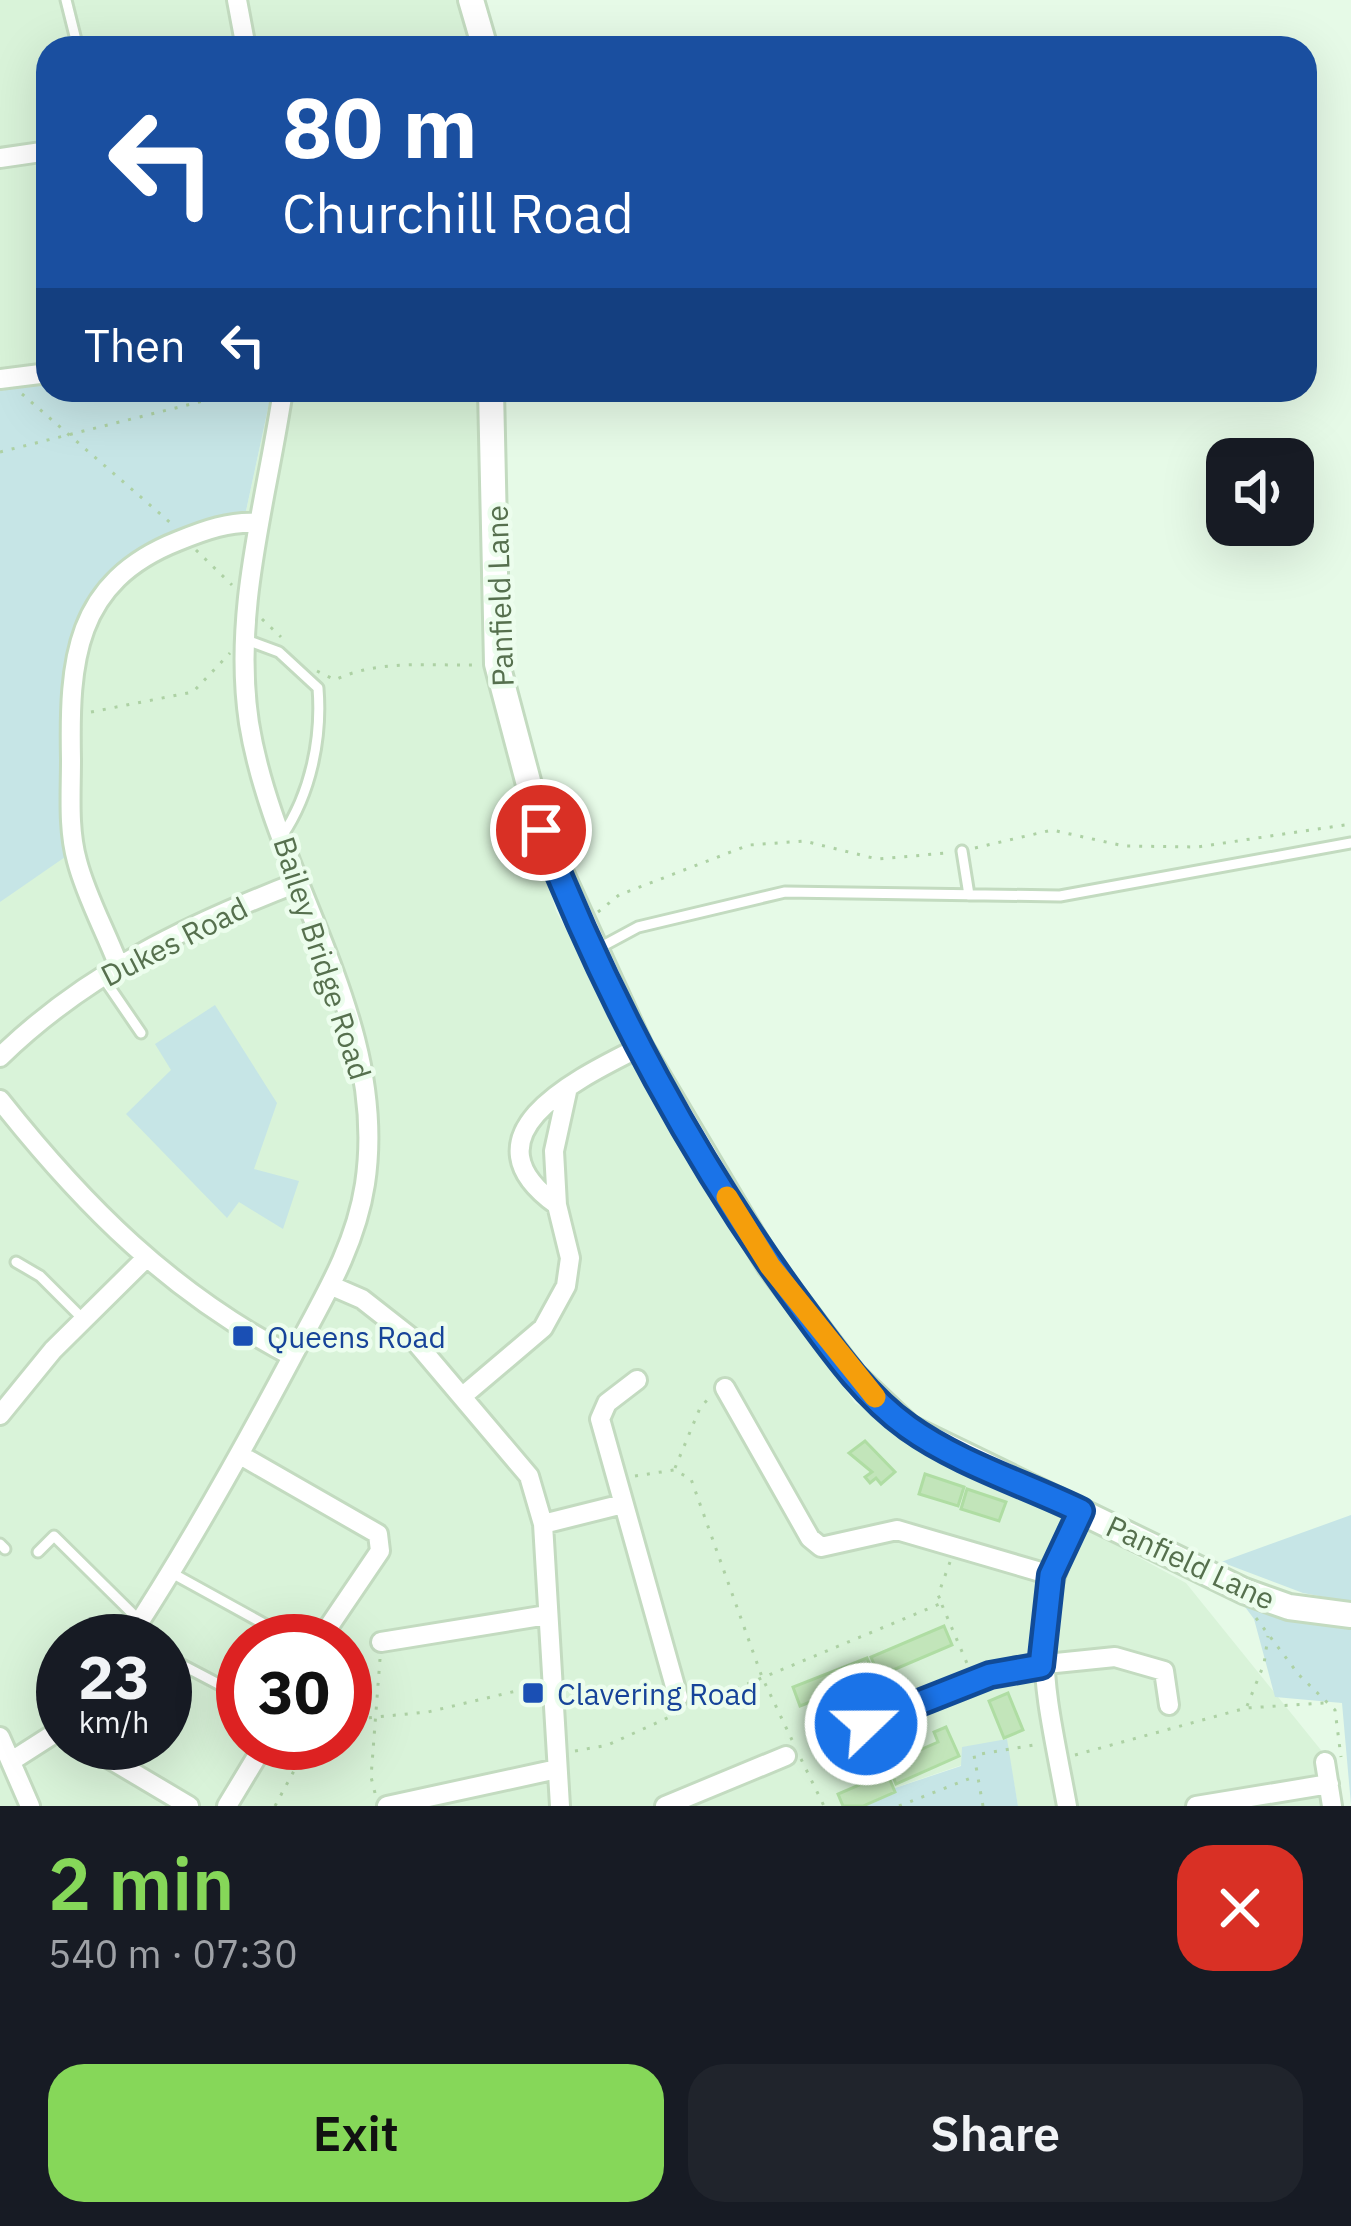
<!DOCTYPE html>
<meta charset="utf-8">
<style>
:root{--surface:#171b24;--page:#20242c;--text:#f1f3f6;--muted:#9ea1a6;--accent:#86d759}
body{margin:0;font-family:"IBM Plex Sans",sans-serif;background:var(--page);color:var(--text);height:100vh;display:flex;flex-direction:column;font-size:45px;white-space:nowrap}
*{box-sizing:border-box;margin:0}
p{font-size:39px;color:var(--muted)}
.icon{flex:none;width:66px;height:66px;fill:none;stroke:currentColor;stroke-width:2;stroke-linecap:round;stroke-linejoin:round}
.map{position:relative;height:1806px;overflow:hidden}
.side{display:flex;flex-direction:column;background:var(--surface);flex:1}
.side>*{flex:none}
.banner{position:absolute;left:36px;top:36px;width:1281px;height:366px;border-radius:36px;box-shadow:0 12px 48px #0002;background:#1a4fa0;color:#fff;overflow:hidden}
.tools{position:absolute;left:1206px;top:438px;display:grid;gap:24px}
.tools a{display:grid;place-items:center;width:108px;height:108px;border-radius:24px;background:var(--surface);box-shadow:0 12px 48px #0002;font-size:60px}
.speed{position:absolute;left:36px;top:1614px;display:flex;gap:24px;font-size:60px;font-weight:700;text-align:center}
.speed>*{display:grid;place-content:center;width:156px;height:156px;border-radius:50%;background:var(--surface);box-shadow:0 12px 48px #0002;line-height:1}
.speed small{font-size:30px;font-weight:400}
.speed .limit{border:18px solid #d22;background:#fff;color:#111}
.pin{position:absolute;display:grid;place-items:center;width:102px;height:102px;color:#fff;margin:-51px;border:6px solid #fff;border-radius:50%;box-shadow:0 3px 12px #0007}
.me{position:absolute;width:132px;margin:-66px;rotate:68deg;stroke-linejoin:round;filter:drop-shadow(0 0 9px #0008)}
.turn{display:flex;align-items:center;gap:42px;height:252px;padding:0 48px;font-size:54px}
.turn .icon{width:156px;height:156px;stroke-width:2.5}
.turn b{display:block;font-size:84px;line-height:102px}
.then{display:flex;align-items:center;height:114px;padding:0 48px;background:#0003;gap:24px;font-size:45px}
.round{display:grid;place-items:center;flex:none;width:126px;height:126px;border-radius:36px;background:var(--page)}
.headline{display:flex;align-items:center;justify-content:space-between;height:204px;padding:0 48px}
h1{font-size:72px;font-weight:600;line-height:90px;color:var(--accent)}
.primary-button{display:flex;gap:24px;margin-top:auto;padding:24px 48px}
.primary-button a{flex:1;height:138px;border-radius:36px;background:var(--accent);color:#111;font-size:48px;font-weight:600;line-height:138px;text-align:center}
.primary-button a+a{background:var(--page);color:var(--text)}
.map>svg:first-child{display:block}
.residential{fill:#d9f3d9;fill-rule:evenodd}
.green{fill:#c6e5e6}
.building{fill:#c2e5ba;stroke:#afdda3;stroke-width:3}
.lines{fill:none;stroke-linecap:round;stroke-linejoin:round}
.service-casing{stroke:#c3dbc0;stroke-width:15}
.minor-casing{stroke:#c3dbc0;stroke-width:24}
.tertiary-casing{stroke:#c3dbc0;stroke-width:30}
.path{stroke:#add1a4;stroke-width:3;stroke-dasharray:3 9;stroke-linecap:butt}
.service{stroke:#fff;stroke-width:9}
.minor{stroke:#fff;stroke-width:18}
.tertiary{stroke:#fff;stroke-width:24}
.route-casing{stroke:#114b97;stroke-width:30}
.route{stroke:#1a73e8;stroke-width:21}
.slow{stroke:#f59e0b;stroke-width:21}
.transit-dot{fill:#1a4fb4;stroke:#ecfded;stroke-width:4.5}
.labels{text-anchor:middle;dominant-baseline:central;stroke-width:9;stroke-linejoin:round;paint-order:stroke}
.street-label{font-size:30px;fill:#56704e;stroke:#ecfded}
.transit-label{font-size:30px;fill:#164399;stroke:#ecfded;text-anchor:start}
</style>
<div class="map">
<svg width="1351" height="1806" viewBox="0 0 1351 1806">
<rect width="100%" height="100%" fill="#e6fae7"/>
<path class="residential" d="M0,0h472l12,48h-436v332l-48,5z
M272,390h218l-4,281 70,240 154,286 145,206 331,180 147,182 1,41h-316l-12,-67 -44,26 -121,41h-841v-904l65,-102 -3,-105 6,-40 20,-48 109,-81 49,-15zM63,1641h102v102h-102zM243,1641h102v102h-102z"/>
<path class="green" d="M48,380v10h224l-26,121 -49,15 -71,35 -58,94 -6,40 6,160 -68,47v-517z
M215,1005l62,98 -23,66 45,12 -16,48 -44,-27 -12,16 -101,-104 45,-44 -16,-26z
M1351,1515v87l-48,-9 -82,-31z
M1234,1592l117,32v181l-9,-102 -67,-6 -21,-78z
M1007,1739l11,67h-177l120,-40 1,-19z"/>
<path class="building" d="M865,1441l30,31 -14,12 -5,-6 -6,5 -5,-6 7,-5 -23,-19z
M925,1474l39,13 -6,19 -39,-12z
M967,1489l39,13 -7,19 -38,-12z
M944,1626l8,19 -73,31 -8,-19z
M867,1658l8,19 -75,29 -7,-19z
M1008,1693l15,37 -19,8 -15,-37z
M946,1727l13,29 -63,28 -8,-20 50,-22 -4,-10z
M887,1773l8,19 -32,14h-20l-5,-12z"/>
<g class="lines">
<g class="service-casing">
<path id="service" d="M66,0l12,48
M244,639l35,13 39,36c4,50 -7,105 -36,148
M962,851l7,44
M599,948l39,-21 147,-35 275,4 291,-53
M102,976l39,57
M16,1262l24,14 43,43
M0,1544l5,5
M38,1552l16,-16 86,85
M170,1572l125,69
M165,1656l61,32"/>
</g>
<g class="minor-casing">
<path id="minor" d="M237,0l9,48
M0,158l48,-7
M0,379l48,-6
M118,964c-13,-34 -32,-68 -41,-103 -9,-32 -6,-68 -6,-101 -2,-99 3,-178 107,-219 27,-11 52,-20 80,-18
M0,1057c85,-83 189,-133 299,-175
M0,1100c84,106 171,193 292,256
M557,1205c-100,-71 26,-129 83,-158
M332,1286l30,13 51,40 116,137 14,48 17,282
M637,1380l-30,23 -7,16 78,278
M725,1388l85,150 11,9 76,-17 154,45
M464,1395l79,-67 23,-42 4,-28 -13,-53 -3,-54 14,-64
M0,1415l53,-65 91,-90
M242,1456l136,78 2,17 -61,90
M543,1524l80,-20
M127,1641c60,-91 113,-186 164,-282 30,-57 64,-110 74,-175 25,-164 -91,-305 -116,-461 -17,-113 18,-223 34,-333
M381,1642l166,-27
M0,1737l30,69
M823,1741l193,-74 99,-10 49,14 5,34
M83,1743l106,63
M13,1760l50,-32
M1325,1762l7,44
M227,1806l38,-63
M387,1806l170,-37
M665,1806l121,-50
M1067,1806c-22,-120 -43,-179 14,-295
M1196,1806l133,-22"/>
</g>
<g class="tertiary-casing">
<path id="tertiary" d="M471,0l14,48
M491,390l6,274 44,166 99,217 130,219 84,110 55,52 335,163 45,16 62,8"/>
</g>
<path class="path" d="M22,394l151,131
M0,452l247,-62
M196,550l36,35
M262,619l19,18
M317,671l18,9c43,-21 96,-14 143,-15
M91,712l102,-20 37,-39
M975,848l77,-18 72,16 73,1 154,-23
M598,912l21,-17 130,-50 55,-4 73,18 70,-6
M675,1468l25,-60 10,-11
M635,1476l39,-6 17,9 71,198 30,63
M942,1605l27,63
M1256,1618l43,57 36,35 6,47
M1247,1706l17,-42 4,-28
M692,1707l250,-104 -4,-8 12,-33
M345,1720l83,-8 109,-26
M575,1751l33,-6 70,-32
M1075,1755l171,-47 79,-5
M801,1759l23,47
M375,1793l-4,-16 9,-118
M275,1806l34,-63
M899,1806l77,-30
M983,1806l-9,-51 66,-11"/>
<use href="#service" class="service"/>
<use href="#minor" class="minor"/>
<use href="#tertiary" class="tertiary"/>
</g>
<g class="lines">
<g class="route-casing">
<path id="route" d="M541,830c66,169 155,335 263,481 30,41 62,86 104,116 50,36 117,57 173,84l-30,64 -10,91 -51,9 -124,49"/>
</g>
<use href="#route" class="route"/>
<path class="slow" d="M727,1197l43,69 105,131"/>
</g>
<g class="transit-dot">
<rect x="231" y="1324" width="24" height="24" rx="6"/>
<rect x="521" y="1681" width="24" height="24" rx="6"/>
</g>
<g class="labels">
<g class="street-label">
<text transform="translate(499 596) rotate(-92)">Panfield Lane</text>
<text transform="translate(174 941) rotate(-27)">Dukes Road</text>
<text transform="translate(323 958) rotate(72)">Bailey Bridge Road</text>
<text transform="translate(1191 1562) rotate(25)">Panfield Lane</text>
</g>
<g class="transit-label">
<text x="267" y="1336">Queens Road</text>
<text x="557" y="1693">Clavering Road</text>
</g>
</g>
</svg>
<div class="tools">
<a><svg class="icon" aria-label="sound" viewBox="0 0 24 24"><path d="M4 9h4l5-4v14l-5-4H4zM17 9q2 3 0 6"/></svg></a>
</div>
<div class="speed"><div>23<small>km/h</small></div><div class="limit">30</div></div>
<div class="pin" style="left:541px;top:830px;background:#d93025"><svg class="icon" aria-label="arrive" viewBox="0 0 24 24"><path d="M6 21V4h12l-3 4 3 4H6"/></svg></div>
<svg class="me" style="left:866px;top:1724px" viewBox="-20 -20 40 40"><circle r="17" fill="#1a73e8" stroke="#fff" stroke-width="3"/><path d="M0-11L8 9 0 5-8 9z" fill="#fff"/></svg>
<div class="banner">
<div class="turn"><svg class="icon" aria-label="left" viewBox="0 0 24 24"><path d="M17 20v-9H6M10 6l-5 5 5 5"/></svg><div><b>80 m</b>Churchill Road</div></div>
<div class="then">Then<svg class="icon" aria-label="left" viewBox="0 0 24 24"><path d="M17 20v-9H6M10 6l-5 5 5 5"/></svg></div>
</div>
</div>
<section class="side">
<div class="headline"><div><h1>2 min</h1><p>540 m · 07:30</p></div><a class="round" style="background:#d93025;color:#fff"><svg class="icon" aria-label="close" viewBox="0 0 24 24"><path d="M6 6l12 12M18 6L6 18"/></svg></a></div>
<div class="primary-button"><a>Exit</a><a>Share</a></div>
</section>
